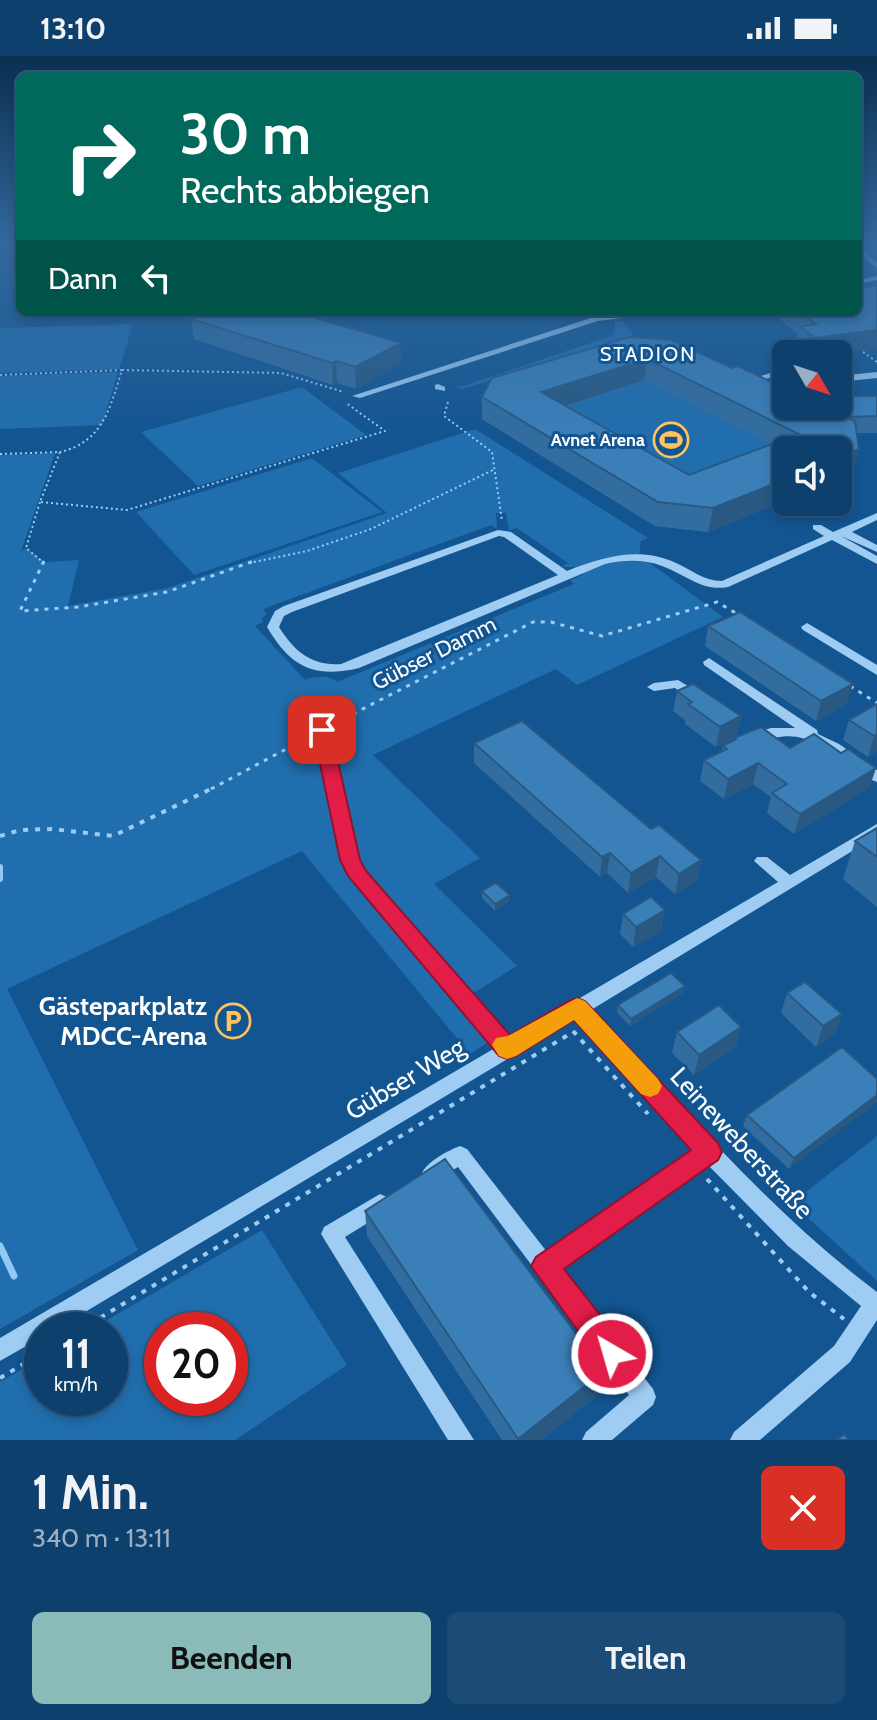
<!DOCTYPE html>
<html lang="de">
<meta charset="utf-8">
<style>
:root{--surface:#0e406d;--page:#1c4b75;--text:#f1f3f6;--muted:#9bafc2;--line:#2e5980;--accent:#8bbbb9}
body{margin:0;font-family:Cabin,sans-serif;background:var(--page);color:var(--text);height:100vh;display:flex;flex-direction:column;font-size:30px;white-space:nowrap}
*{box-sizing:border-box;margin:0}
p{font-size:26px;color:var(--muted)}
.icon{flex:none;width:44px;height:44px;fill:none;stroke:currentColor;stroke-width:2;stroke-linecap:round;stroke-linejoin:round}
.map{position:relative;height:1384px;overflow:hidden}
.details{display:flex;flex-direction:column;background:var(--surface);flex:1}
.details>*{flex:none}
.top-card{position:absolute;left:16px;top:16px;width:846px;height:244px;border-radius:12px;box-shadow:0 4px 12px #0003,0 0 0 2px var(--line);background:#00695c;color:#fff;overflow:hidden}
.needle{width:52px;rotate:129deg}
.tools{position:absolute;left:772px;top:284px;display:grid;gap:16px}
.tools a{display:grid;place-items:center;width:80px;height:80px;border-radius:12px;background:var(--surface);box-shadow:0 4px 12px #0003,0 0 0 2px var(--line);font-size:40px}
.speed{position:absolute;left:24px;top:1256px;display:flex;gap:16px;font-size:40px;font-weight:700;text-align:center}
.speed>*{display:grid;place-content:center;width:104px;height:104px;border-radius:50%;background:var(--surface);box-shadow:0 4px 12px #0003,0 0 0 2px var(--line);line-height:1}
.speed small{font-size:20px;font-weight:400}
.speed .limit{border:12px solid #d22;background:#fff;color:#111}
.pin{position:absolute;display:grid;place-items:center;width:68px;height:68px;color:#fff;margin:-34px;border-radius:16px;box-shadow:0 4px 12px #0006}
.me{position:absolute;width:88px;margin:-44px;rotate:322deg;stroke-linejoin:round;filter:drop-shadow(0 0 6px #0008)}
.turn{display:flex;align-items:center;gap:28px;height:168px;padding:0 32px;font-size:36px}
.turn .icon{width:104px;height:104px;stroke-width:2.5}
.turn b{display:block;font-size:56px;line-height:68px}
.then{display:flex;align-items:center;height:76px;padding:0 32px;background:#0003;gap:16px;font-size:30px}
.round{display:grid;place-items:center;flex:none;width:84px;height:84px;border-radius:12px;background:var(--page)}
.head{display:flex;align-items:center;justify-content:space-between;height:136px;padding:0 32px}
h1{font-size:48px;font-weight:700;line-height:60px}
.primary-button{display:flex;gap:16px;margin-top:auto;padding:16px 32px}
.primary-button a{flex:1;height:92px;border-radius:12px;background:var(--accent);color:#111;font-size:32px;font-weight:700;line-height:92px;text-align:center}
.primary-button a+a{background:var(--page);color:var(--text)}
.status{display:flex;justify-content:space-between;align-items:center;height:56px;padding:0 40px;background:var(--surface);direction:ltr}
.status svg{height:22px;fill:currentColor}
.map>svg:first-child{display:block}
.green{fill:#216eae;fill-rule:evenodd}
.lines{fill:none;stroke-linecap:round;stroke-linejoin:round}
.stream-far1{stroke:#90c9f5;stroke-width:6}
.stream{stroke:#90c9f5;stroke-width:7}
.path-far2{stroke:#9eccf2;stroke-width:2;stroke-dasharray:2 3;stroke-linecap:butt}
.path-far1{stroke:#9eccf2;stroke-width:3;stroke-dasharray:4 6;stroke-linecap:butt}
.path{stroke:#9eccf2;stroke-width:4;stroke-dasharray:5 7;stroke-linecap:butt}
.minor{fill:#9eccf2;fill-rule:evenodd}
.wall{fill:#336d9f;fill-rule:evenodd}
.shaded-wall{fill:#295982}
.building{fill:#3b7fb9;stroke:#295982;stroke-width:2;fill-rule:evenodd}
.route{fill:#e11d48;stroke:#92132f;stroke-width:2}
.slow{fill:#f59e0b}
.labels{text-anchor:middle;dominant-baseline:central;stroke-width:6;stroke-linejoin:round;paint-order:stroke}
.far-poi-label{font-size:18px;font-weight:bold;fill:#fff;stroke:#125591;text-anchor:end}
.far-neighbourhood-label{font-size:20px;letter-spacing:2px;fill:#fff;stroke:#125591}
.street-label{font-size:22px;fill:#fff;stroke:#125591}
.near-poi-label{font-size:26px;font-weight:bold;fill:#fff;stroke:#125591;text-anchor:end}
.near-street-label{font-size:26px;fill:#fff;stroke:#125591}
</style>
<div class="status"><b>13:10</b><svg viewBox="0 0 49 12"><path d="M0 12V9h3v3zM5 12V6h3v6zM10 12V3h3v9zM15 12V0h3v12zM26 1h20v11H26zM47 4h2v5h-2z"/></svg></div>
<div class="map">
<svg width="877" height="1384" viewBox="0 0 877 1384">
<rect width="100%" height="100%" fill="#125591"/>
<path class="green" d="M615,264l7,1 11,11 -3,19 -111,21 -58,17 -7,-4 7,2 153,-52z
M133,268l-14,45 -119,4v-45z
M626,302l224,92 3,23 -15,6v-29h-52l-78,82 -53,-6 -173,-107z
M118,316l-16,53 -102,4v-53z
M302,331l64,48 -168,51 -57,-54z
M475,373l173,109 -7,3 -2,14 84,62 -146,68 -21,-16 -183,86 107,103 -46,26 83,82 -45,28 33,37 -35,23 -168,-203 -295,138 131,261 -138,79v-874l55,-2 -34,98 5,-3 19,14 34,-2 -11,46 100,-18 219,-75 -49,-40zM496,457h10l3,17 8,-2 51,35 -6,4h13l9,7 -14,6 4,4 -237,98c-8,-7 -22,-6 -32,-2l-50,-54 8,-4 -1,-4 5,-4 -4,-5 228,-84 6,4z
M312,402l70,54 -188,63 -58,-63z
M877,1080v145l-85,-78z
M262,1174l85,135 -112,75h-235v-58l42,-24v40h68v-68h-20zM162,1274h68v68h-68z"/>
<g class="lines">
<path class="stream-far1" d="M0,811v12"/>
<path class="stream" d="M0,1190l14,30"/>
<path class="path-far2" d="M859,293l18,13
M122,314l159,3 63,19
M0,319l122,-5c-12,38 -19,72 -62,82
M448,346l-4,14 48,36 10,69
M0,398l60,-2 -20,50 87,8 258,-79 -39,-28
M40,446l-14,46 18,15
M249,507l58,-12 64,-22 124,-60"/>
<path class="path-far1" d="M44,505l-24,50 58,-4 89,-15 87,-31
M850,630l27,17
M335,667l198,-101h18l51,14 115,-34 22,13
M211,733l96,-51"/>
<path class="path" d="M0,780l20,-6 32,-1 61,7 102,-49
M573,975l75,83
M707,1123l102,113 35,27
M80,1274l493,-298
M0,1322l42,-25"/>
<path class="minor" d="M858,191l19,15v6l-19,-15z
M877,220v4l-19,4v-4z
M635,256h24l-4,2 -57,7 -238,77 -8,-2 242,-79z
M786,312v6l-21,5 -4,-3z
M877,316v6l-39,4v-6z
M438,328l7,3v4l-10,-2v-4z
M838,334l15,15 24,-1v6h-30l-9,-11z
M877,457v7l-25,12 25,13v7l-36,-16 36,20v8l-45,-24 -104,47c-26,5 -43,-13 -66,-21 -18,-7 -38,-6 -57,-2l-246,104c-46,11 -69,-2 -92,-41l8,-16 9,-5 214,-76 13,2 56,39c36,-14 72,-25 109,-8 16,7 28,18 46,18l102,-45 -11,-7v-4h8l12,7zM499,480l5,1 54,38 -217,89c-30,2 -47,-13 -62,-37l5,-11 8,-4z
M807,567l70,42v10l-74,-45 -2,-3z
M709,602l108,72 1,4 21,10 38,26v12c-26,-9 -45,-35 -72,-43 -25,-8 -39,5 -58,2l-2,-3 2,-3 24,-7h24l-91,-63 -1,-3z
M678,624l23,14 2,3 -2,3h-10l-16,-12 -21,3 -7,-4 7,-4z
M322,670l7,4 29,130 6,12 146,167 268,-157 -24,-21 3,-4h10l23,18 87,-51v12l-286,174c92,98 178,201 286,282v28l-27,42 -90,78h-30l4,-8 100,-86 27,-40 -73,-60 -81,-82 -147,104 93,121 3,8 -3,8 -41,35h-30l4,-8 43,-37 -171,-228 -26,15 -7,-2 -3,-7c6,-12 25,-22 38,-27l7,3 80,103 148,-101 -119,-133 -521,312h-13v7l-42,24v-23l495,-290 -145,-172 -8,-16 -27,-130z
M380,1138l7,3 3,7 -3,7 -42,26 129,203h-26l-127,-206 3,-7z"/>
</g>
<path class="wall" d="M770,256h88l19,37 -39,5h-32l-10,-8 2,-13z
M191,263l210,24v21l-45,25 -19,-6 -4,2 -139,-46z
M629,281l103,31 94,39v-1h12l39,-10v37h-20l2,16 -6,24 -15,6v-29h-52v50l-78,32 -53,-6 -173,-107v-22zM644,324l126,64 -81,31 -123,-69z
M708,570l139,78 -31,17 -111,-75z
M677,635l64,25 -5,21 -20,10 -31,-23v-4l-12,-9z
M877,648v47l-9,6 -25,-17 6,-20z
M734,682l56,10 51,5 35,15 -7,20 -75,46 -27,-21 4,-16 -18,-13 -29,15 -24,-18 4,-21 18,-9 1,-5 11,-5z
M474,687l177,86 50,31 -4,21 -22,13 -19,-17 -28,16 -21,-20 -7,4 -126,-114z
M877,772v79l-34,-28 12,-38z
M482,835l28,4 -1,7 -14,9 -13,-13z
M665,854l-4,21 -28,16 -13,-13 3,-20z
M685,930l-2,7 -53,33 -13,-14 1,-7z
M787,937l55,21 -8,20 -18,13 -35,-34z
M741,971l-5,20 -42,28 -22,-22 5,-21z
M877,1023l-88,90 -46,-43 4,-11z
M365,1155l234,183 -58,46h-39l-135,-204z"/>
<path class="shaded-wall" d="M877,274v19l-39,5h-26l3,-16z
M401,287v21l-45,25 -1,-22z
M647,303l-3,21 -104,34 1,-22z
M336,305l1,22 -4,2 -1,-22z
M859,393l-6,24 -15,6v-21z
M786,423v21l-78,32 5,-24z
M853,628l-6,20 -31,17 5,-20z
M741,660l-5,21 -20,10 4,-20z
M877,679v16l-9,6 6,-21z
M758,707l-5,21 -29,15 4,-20z
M876,712l-7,20 -75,46 6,-20z
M610,797l-3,20 -7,4 2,-20z
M660,800l-4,21 -28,16 3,-20z
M701,804l-4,21 -22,13 4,-20z
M510,839l-1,7 -14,9v-7z
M665,854l-4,21 -28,16 3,-20z
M685,930l-2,7 -53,33 1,-7z
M842,958l-8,20 -18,13 7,-21z
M741,971l-5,20 -42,28 5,-20z
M877,1039v8l-88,66 5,-11z
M604,1315l-5,23 -58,46h-23z"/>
<path class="building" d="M877,230v44l-62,8 -15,-11 16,-3 -17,-12h59v-24z
M207,256h88l106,31 -46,24 -19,-6 -4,2 -141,-44z
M629,281l42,3 61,28 6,-2 48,23v17h37l32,15 4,28 -21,9v-8h-52v29l-73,29 -55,-6 -176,-105 10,-19zM647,303l152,75 -110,41 -148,-83z
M838,340h39v20l-31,1 -3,-2 -7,-9h2z
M740,556l113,72 -32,17 -113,-75z
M693,628l48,32 -21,11 -32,-23 4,-2 -15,-11z
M877,648v31l-3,1 -25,-16z
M522,665l129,108 8,-4 42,35 -22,14 -19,-18 -29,17 -21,-20 -8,4 -128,-114z
M761,671l29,21 24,-14 27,19 7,-4 28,19 -76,46 -28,-21 15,-9 -29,-21 -30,16 -24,-19 23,-11 -4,-3 13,-7 -2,-1z
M877,772v29l-22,-16z
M496,827l14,12 -15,9 -13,-13z
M651,841l14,13 -29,17 -13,-13z
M671,917l14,13 -54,33 -13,-14z
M805,926l37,32 -19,12 -36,-33z
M719,949l22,22 -42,28 -22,-23z
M842,991l35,32v16l-83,63 -47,-43z
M445,1103l159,212 -86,68 -153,-228z
M844,1378l5,6h-12z"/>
<linearGradient id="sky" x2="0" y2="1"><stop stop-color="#0a2f50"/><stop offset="0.49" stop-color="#33689d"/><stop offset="1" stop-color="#33689d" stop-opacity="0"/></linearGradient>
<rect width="877" height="382" fill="url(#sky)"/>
<path class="route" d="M322,668l9,6 29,130 6,11 144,164 59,-34 8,-3 8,3 133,142 4,9 -4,8 -154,109 58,74 4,11 -4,10 -10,4 -10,-4 -71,-98 5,-9 155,-107 -117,-130 -58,36 -9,3 -8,-3 -151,-180 -8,-16 -27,-130z"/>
<path class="slow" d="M577,942l8,3 73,78 4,7 -4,8 -8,3 -9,-3 -67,-74 -58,36 -9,3 -8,-3 -7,-11 4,-7 12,-2z"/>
<defs>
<g id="stadium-ring" transform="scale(1.8)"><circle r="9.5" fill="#125591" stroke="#ffc25f" stroke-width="1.5"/><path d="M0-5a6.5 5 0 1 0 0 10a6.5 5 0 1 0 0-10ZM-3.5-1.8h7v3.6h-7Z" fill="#ffc25f"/></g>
<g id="parking-ring" transform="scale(1.8)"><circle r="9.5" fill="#125591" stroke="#ffc25f" stroke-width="1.5"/><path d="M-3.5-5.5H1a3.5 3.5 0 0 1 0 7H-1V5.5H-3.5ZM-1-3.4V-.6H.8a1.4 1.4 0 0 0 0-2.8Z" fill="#ffc25f"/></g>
</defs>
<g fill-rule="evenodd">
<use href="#stadium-ring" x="671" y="384"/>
<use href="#parking-ring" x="233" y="965"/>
</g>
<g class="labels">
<g class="far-poi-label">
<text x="645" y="384">Avnet Arena</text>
</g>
<g class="far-neighbourhood-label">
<text x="648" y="298">STADION</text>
</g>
<g class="street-label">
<text transform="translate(434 597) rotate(-27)">Gübser Damm</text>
</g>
<g class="near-poi-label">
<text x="207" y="950">Gästeparkplatz<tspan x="207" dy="30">MDCC-Arena</tspan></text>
</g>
<g class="near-street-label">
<text transform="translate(405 1023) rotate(-31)">Gübser Weg</text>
<text transform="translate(742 1087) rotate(47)">Leineweberstraße</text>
</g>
</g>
</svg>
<div class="tools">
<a><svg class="needle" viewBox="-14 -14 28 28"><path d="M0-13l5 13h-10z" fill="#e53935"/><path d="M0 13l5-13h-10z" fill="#9bafc2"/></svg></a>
<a><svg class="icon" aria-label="sound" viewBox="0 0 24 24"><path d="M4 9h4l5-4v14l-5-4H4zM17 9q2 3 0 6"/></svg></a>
</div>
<div class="speed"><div>11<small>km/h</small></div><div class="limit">20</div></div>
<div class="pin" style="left:322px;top:674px;background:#d93025"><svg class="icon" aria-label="arrive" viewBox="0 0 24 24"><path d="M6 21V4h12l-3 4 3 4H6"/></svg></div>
<svg class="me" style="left:612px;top:1298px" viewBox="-20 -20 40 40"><circle r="17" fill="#e11d48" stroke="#fff" stroke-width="3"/><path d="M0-11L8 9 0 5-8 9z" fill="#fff"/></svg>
<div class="top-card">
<div class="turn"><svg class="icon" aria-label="right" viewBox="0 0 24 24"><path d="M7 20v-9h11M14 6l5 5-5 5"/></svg><div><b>30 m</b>Rechts abbiegen</div></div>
<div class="then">Dann<svg class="icon" aria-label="left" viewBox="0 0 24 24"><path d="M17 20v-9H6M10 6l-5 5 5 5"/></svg></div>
</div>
</div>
<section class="details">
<div class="head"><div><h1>1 Min.</h1><p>340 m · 13:11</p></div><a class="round" style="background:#d93025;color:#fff"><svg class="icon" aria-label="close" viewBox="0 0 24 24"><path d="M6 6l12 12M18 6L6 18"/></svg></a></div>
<div class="primary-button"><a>Beenden</a><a>Teilen</a></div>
</section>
